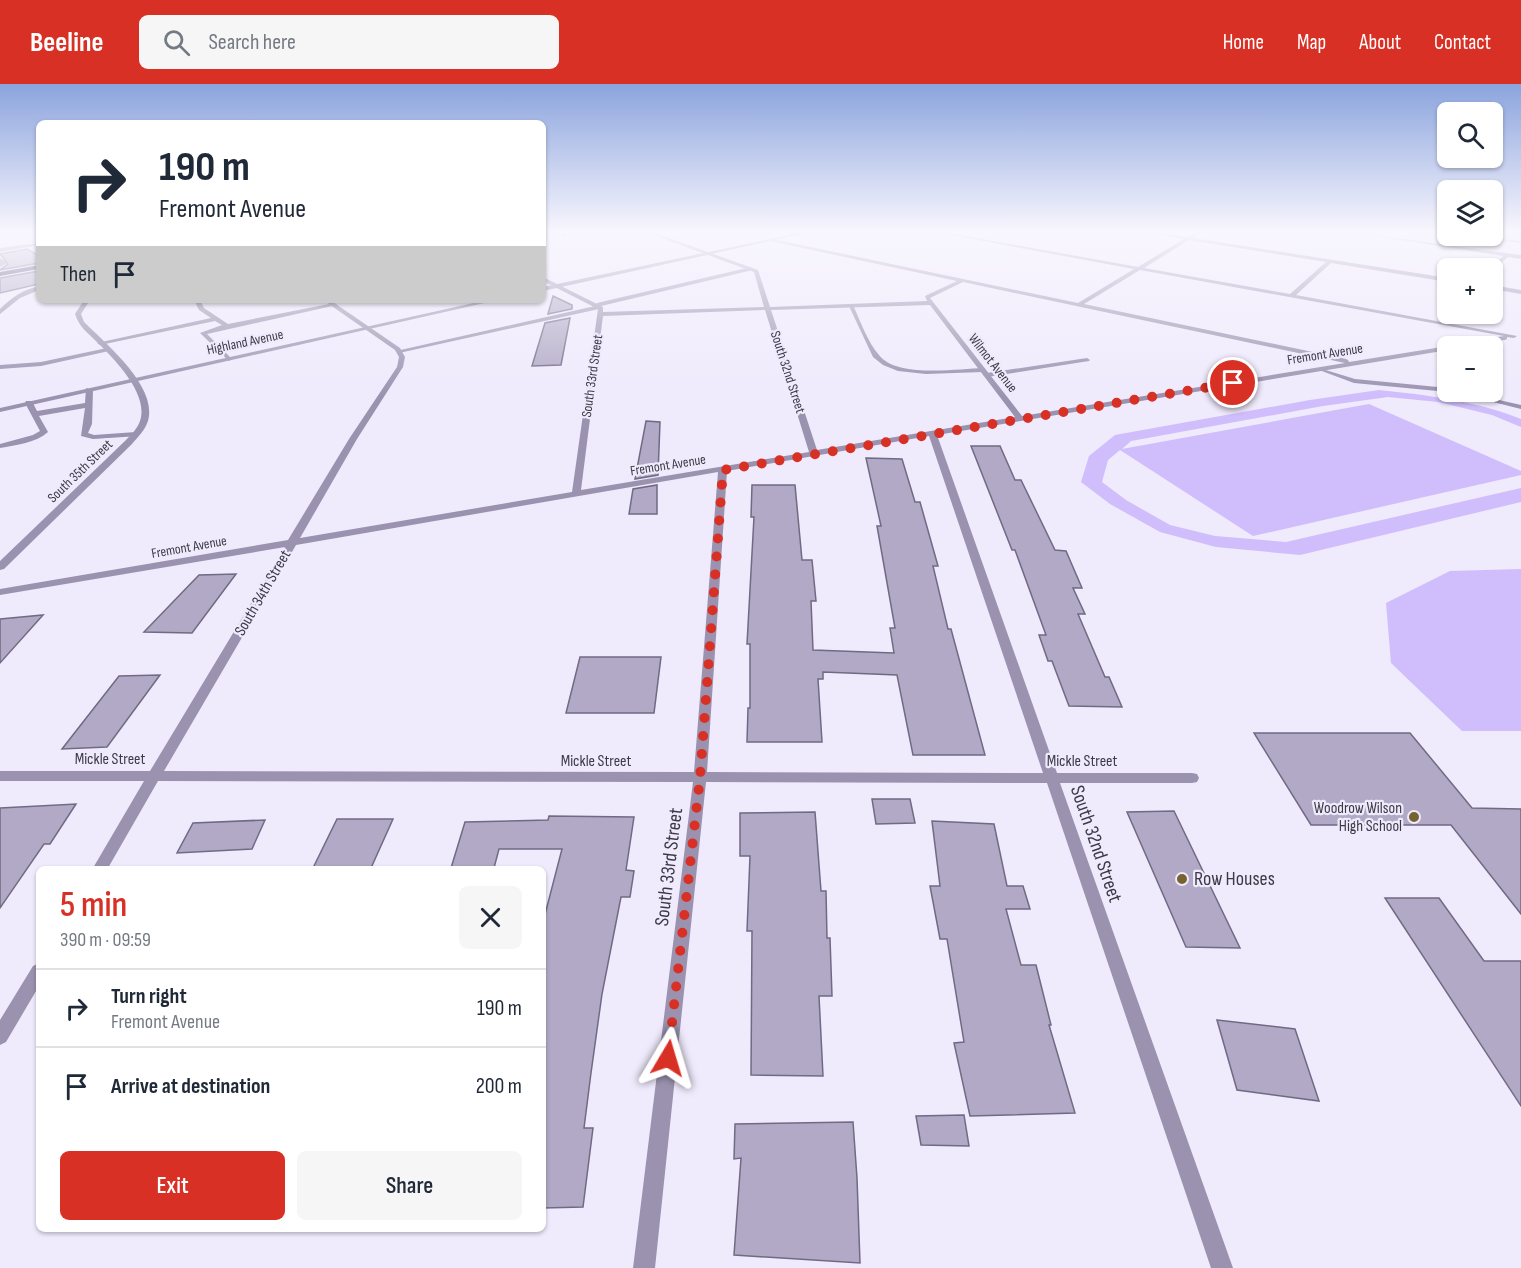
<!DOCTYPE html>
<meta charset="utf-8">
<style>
:root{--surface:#fff;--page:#f6f6f7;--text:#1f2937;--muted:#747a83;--line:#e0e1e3;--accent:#d93025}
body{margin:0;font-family:"Sofia Sans Condensed",sans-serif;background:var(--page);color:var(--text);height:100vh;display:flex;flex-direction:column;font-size:22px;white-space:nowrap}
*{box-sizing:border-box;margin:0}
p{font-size:20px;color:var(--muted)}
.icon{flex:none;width:33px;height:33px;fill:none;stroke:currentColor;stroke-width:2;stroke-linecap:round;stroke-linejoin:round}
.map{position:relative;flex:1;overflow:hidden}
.details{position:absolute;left:36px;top:782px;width:510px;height:366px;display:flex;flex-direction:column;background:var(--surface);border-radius:9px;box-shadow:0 2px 4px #0004}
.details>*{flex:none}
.guide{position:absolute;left:36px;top:36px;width:510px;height:183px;border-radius:9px;box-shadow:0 2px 4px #0004;background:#fff;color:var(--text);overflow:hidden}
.buttons{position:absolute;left:1437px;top:18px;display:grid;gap:12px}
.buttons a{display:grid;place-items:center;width:66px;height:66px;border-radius:9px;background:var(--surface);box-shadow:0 2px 4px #0004;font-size:30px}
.pin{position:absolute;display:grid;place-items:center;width:51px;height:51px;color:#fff;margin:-26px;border:3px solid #fff;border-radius:50%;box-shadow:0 2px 6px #0007}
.me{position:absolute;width:66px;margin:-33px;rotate:7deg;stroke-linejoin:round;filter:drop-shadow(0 0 4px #0008)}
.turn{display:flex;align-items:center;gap:21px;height:126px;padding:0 24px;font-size:27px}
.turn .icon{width:78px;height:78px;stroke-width:2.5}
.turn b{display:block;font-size:42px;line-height:51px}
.then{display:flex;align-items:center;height:57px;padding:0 24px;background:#0003;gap:12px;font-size:22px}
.round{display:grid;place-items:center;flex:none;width:63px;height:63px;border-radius:9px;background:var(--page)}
.headline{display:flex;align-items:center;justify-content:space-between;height:102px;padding:0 24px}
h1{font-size:36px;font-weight:600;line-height:45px;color:var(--accent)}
.action{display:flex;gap:12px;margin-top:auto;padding:12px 24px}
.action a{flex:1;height:69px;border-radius:9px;background:var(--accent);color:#fff;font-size:24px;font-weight:600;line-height:69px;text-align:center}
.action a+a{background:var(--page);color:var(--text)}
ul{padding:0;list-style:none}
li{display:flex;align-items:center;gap:18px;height:78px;padding:0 24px;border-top:2px solid var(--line)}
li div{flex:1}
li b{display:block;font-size:22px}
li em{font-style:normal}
header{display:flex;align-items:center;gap:36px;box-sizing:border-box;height:84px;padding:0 30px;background:var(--accent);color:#fff}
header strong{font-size:28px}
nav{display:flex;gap:33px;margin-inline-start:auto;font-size:21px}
.search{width:420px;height:54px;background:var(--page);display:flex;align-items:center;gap:15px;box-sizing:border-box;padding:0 21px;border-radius:9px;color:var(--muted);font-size:22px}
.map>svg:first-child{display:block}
.green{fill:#d0bdfc}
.building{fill:#b1a9c5;stroke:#716a84;stroke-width:1.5}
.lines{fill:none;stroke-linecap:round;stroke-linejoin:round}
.service{fill:#9b92af;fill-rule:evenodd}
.minor{fill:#9b92af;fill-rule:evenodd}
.tertiary{fill:#9b92af;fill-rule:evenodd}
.trunk{fill:#4e3a6f;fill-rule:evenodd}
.route{stroke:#d93025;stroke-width:10;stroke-dasharray:0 18}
.poi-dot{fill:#766331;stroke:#efeafc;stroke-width:2}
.labels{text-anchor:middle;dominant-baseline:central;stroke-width:4.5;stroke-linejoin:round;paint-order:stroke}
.far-street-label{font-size:14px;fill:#3d3a46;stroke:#efeafc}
.street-label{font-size:16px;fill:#3d3a46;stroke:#efeafc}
.poi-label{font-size:16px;fill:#3d3a46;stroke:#efeafc;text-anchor:end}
.near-street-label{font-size:20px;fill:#3d3a46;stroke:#efeafc}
.near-poi-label{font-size:20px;fill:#3d3a46;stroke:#efeafc;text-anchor:start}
</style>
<header>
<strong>Beeline</strong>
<div class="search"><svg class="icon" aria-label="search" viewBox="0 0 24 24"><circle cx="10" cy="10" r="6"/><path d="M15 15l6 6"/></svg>Search here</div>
<nav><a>Home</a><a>Map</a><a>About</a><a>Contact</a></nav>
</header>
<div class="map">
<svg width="1521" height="1184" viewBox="0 0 1521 1184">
<rect width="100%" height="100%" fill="#efeafc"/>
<path class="green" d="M1379,306c48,5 97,11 142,29v8l-29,-12 -54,-13 -50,-5 -65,9 -192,35 -9,8 247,-45 152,67v4l-268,61 -133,-86 -12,10 -6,22 24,18 44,25 45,11 71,6 235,-54v14l-221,53 -84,-8 -56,-15 -50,-28 -29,-22 8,-26 26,-21 195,-35z
M1521,485v162h-59l-71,-68 -5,-60 64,-32z"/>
<path class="building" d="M27,165l12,7v7l-39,7 8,-6 -8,-10z
M39,187v13l-39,9v-15z
M553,212l19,9v4l-24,5z
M570,234l-9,47 -29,1 13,-43z
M646,337l14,1 -2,53 -23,4z
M971,362h29l15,34h6l34,70 11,1 16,37h-9l12,26h-7l27,63h4l13,30 -53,-1 -17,-45h-4l-9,-26h7l-31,-85h-3z
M866,374l36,1 13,43h5l18,64h-5l15,63h3l34,126h-72l-16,-80 -74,-3v7h-5l4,63h-75l1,-34h2v-64h-3l7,-127h-3l1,-32h43l7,75h10l4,41h-5l2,49 81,3 -4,-25h5l-18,-102h4z
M657,401v29h-28l4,-25z
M236,490l-44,59 -48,-1 55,-57z
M43,531l-43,48v-44z
M580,573h81l-7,56h-88z
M160,591l-53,72 -45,2 57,-73z
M1254,649h156l62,75 49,1v105l-70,-89h-140z
M872,715h38l5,24 -39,1z
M76,720l-26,40h-6l-44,64v-100z
M1174,727l66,137 -54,-1 -59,-135z
M815,728l6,79h5l1,47h3l2,58h-13l4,80 -72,-1 1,-144h-5l3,-75h-10v-43z
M549,732l85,1 -8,53 8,1 -4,26h-9l-19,97 -11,79 -7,55h9l-10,79 -40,1v-286l19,-73h-63l-5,19h-43l14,-46 83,-2z
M337,735h56l-22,49h-58z
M265,736l-13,29 -75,4 16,-30z
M932,737l62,3 13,62h16l7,23h-24l15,56h15l15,60h-2l26,88 -105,3 -16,-73 10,-1 -17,-103h-7l-10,-53h10z
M1385,814h54l45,63h37v145z
M1217,936l78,9 24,72 -82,-11z
M964,1031l5,31 -48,-1 -5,-29z
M853,1038l4,56 3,85 -126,-8 7,-97 -7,1 1,-35z"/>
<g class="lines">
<path class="service" d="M554,147h5l9,5 -4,1z
M1437,147h11v2z
M1476,152l45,5v2l-43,-6z
M39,159v2l-39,7v-4z
M0,174l6,4v2l-6,3z
M751,183l2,3 -152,36 -2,3 -200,44 -3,-2 199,-45 2,-3z
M39,202v4l-19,8 -20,16v-5c12,-12 23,-19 39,-23z
M194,216h6l4,8 24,16 106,-21 3,2 -130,29 25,25 -3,2 -29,-28 22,-8 -7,-4 -115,24 -3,-2 114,-25 -12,-8z
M848,220l5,1c7,15 15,38 26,50 17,23 78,14 104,13l3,2 -3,2 -57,2 -28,-3 -15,-6 -10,-8z
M107,264l2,1v2l-68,15 -41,3v-4l41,-3z
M1087,274l3,2 -1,1 -102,16 -4,-2 4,-2z
M1319,284l36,11 93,9v4h3h-3l-94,-9 -35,-13z
M86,304l7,2 -1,34 -4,9 6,2 42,-3h3v4l-46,3 -12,-3 4,-28 -46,8 9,16c-12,11 -32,13 -48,16v-4l33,-9 7,-4 -15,-28 1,-2h6l5,10 48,-8z
M1453,308h11l57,13v4z"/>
<path class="minor" d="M643,147h6l109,39 12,37 157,-6 -2,-5 32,-15 -187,-40 2,-2 306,64 56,-34 -205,-38h9l200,36 46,-28 -44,-8 48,6 10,-6h5l-10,7 255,40v4l-117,-19 -35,32 221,41 -3,2 -7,-1v2l-2,1 -53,6 3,-2 49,-8 -364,-66 -56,34 262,55 2,1 1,2 99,-16h2h-2v4l-511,85 120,338h135l5,1 2,4 -2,4 -5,1h-132l173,485h-22l-164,-485 -341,-1 -51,486h-22l60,-486 -535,-1 -50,87h-15l51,-87h-144v-10h150l135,-224 -285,48v-6l288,-49 61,-101 48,-72 2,-10 -4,-7 -72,-50h7l70,48 5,9 -2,10 -46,72 -57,99 272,-46 26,-183 -55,-28v-4l60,30v5l161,-5 -10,-35zM1189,156l137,22 -36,32 -146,-26zM963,198l382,81 -323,53 -92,-118zM930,221l85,112 -198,33 -46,-140zM765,226l44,142 -228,38 22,-174zM929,352l114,337 -336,-1 20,-301zM718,388l-24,300 -530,-1 132,-226z
M785,147h6l9,4 -4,1z
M1344,147l177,24v4l-13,-2 -16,14v-3h-2l13,-12z
M1492,201l29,5v4l-29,-5z
M84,216h6l-9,14 3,8c21,21 74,64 64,99 -3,9 -10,16 -16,23l-128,125 -4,1v-9l126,-121c5,-5 11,-11 14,-19 9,-27 -25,-61 -42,-78 -10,-10 -19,-16 -23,-29z
M39,879v23l-33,56 -6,3v-25l33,-54z"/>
<path class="tertiary" d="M808,147h8l-273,60v-4z
M487,216h11l-498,112v-4z"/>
<path class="trunk" d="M39,181v4l-39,7v-4z"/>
</g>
<linearGradient id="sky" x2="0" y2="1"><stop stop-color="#8ba4dd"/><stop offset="0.47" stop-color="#f8f6fe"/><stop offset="1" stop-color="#f8f6fe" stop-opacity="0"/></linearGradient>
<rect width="1521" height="313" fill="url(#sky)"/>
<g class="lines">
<path class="route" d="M668,974l32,-280 23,-308 510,-87"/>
</g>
<g class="poi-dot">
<circle cx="1414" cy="733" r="6"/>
<circle cx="1182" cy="795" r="6"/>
</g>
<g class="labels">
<g class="far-street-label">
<text transform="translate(245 258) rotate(-12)">Highland Avenue</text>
<text transform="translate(1325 270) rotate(-9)">Fremont Avenue</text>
<text transform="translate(993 279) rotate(52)">Wilmot Avenue</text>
<text transform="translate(788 288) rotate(72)">South 32nd Street</text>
<text transform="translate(592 292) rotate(-82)">South 33rd Street</text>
<text transform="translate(668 381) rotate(-9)">Fremont Avenue</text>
<text transform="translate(80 387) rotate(-44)">South 35th Street</text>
<text transform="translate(189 463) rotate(-10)">Fremont Avenue</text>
</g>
<g class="street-label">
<text transform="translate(263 509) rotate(-60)">South 34th Street</text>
<text x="110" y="675">Mickle Street</text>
<text x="596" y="677">Mickle Street</text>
<text x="1082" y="677">Mickle Street</text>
</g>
<g class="poi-label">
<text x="1402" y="724">Woodrow Wilson<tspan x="1402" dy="18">High School</tspan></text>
</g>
<g class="near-street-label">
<text transform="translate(1096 760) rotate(71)">South 32nd Street</text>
<text transform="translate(669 783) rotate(-83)">South 33rd Street</text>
</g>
<g class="near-poi-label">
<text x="1194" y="795">Row Houses</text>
</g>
</g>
</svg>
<div class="buttons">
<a><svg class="icon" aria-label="search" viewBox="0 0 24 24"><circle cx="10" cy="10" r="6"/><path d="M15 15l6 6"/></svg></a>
<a><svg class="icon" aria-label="layers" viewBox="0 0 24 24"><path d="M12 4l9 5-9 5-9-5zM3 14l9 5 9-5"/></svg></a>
<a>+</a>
<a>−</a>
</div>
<div class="pin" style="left:1233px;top:299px;background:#d93025"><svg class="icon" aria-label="arrive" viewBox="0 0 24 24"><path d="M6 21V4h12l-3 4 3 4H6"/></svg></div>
<svg class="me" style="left:668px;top:974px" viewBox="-20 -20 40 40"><path d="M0-17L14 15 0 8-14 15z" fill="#d93025" stroke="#fff" stroke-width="4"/></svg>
<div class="guide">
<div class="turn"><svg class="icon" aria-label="right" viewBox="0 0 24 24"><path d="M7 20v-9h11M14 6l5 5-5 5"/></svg><div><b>190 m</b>Fremont Avenue</div></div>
<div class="then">Then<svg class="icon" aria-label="arrive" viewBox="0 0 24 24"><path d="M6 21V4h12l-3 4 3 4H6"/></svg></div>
</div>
<section class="details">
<div class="headline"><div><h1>5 min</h1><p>390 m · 09:59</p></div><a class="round"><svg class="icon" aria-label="close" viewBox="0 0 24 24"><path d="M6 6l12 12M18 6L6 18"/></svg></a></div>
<ul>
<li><svg class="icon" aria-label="right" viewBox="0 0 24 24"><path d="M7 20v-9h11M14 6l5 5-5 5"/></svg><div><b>Turn right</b><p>Fremont Avenue</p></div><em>190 m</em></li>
<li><svg class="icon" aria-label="arrive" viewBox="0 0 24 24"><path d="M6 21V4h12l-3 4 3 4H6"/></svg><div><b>Arrive at destination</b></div><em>200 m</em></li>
</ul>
<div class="action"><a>Exit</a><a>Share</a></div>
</section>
</div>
